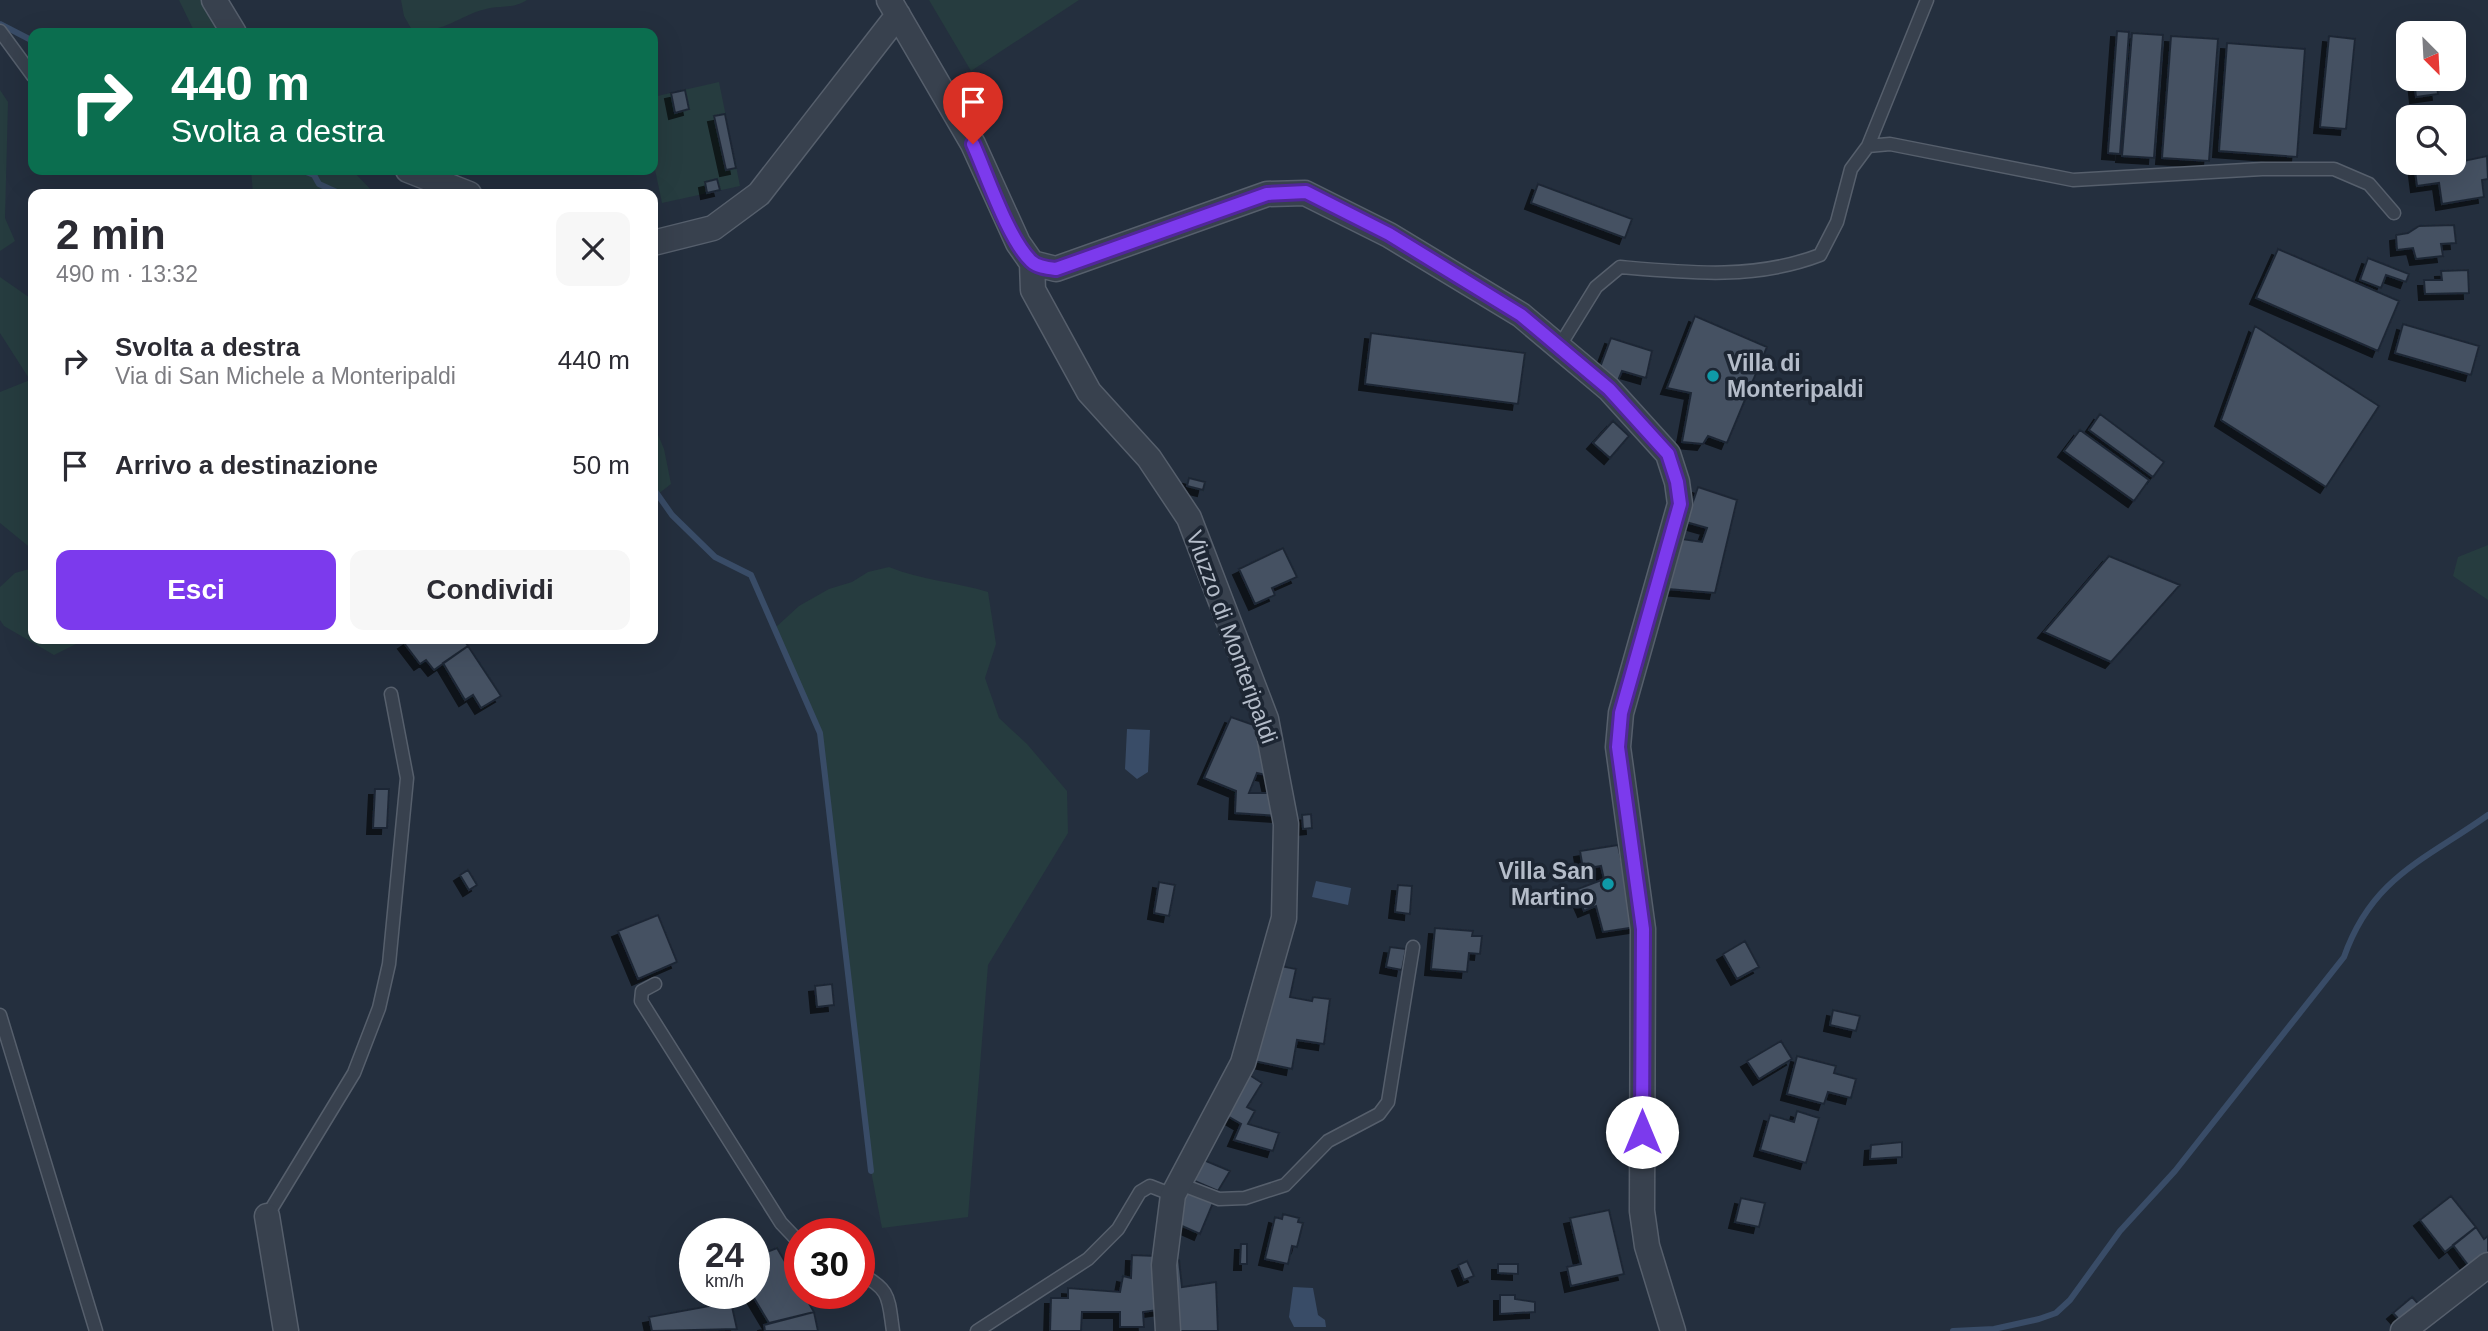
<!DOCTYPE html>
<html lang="it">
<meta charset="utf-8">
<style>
:root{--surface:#fff;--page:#f7f7f7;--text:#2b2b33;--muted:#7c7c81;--accent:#7c3aed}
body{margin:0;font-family:Arial,sans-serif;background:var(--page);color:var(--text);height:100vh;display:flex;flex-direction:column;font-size:26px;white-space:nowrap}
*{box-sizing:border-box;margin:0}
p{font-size:23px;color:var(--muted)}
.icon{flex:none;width:38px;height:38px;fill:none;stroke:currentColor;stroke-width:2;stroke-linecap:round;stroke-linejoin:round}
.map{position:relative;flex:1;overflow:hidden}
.panel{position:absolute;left:28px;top:189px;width:630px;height:455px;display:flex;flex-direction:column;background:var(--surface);border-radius:14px;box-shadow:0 7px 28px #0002}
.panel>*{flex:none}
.hud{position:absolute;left:28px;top:28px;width:630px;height:147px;border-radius:14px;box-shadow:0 7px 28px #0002;background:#0b6e4f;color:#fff;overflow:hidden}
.needle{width:46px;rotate:156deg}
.buttons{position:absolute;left:2396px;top:21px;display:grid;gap:14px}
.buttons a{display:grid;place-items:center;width:70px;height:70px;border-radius:14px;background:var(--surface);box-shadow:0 7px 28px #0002;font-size:35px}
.speed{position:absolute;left:679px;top:1218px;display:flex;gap:14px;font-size:35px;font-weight:700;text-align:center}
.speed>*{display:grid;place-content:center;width:91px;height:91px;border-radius:50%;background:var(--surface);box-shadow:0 7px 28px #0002;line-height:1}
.speed small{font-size:18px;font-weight:400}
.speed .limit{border:10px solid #d22;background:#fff;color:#111}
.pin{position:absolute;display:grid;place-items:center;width:60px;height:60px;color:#fff;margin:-72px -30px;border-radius:50% 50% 50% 0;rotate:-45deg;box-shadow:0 0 7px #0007}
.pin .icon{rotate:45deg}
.me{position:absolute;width:77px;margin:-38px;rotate:0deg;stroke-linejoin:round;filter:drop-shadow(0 0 5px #0008)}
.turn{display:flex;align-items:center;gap:24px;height:147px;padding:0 28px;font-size:32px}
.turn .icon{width:91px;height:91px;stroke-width:2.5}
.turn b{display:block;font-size:49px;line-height:60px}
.round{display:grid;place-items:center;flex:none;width:74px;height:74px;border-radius:14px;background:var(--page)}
.headline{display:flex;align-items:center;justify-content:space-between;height:119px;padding:0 28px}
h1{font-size:42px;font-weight:800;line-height:52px}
.primary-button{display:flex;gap:14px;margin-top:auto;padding:14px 28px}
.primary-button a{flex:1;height:80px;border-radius:14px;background:var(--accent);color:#fff;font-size:28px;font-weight:800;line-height:80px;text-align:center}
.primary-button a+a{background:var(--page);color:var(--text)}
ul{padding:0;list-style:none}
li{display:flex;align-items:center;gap:21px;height:105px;padding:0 28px}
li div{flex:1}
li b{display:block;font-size:26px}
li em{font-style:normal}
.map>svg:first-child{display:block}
.green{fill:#263c3f}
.water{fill:#394c67}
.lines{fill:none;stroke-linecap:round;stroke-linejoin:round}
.stream{stroke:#394c67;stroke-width:6}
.building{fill:#455162;stroke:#1f2835;stroke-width:2;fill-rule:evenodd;filter:url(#shadow)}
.lane-casing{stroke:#565f6c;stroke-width:15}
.street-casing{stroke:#565f6c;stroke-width:27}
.lane{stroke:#38414e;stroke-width:12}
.street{stroke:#38414e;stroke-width:24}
.route-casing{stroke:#51269a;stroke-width:18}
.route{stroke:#7c3aed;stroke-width:12}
.culture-dot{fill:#0f9aa8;stroke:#1d2633;stroke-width:2.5}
.labels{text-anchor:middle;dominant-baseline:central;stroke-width:7;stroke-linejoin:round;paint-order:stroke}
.poi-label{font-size:23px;font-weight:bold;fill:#b4bcc9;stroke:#1d2633;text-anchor:start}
.street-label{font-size:23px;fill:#b4bcc9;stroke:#1d2633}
</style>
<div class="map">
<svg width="2488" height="1331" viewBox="0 0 2488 1331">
<defs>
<filter id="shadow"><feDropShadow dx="-6" dy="6" stdDeviation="0" flood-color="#0009"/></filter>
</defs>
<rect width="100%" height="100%" fill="#242f3e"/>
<path class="green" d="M179,0h48l19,33h-51z
M401,0h126c-13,8 -23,6 -37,8 -30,6 -45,26 -78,22l-8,-14z
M929,0h150l-108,71z
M719,82l21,104 -78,17 -9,-43v-63z
M0,90l8,12 -3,116 10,23 -15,10z
M251,170h101l23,24h-122z
M0,277l33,23v250l-33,-27v-131l30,-12 -30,-47z
M653,423l11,26 7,35 -18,14z
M2488,545v55l-35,-24 5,-19z
M889,567c32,13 66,15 99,25l8,52 -11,34 14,40 28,26 40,47 1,42 -80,132 -20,252 -86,11 -11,-57 -51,-438 -45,-105 24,-22 30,-17 23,-7 16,-10z
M33,568v71h53l-32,16 -50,-29 -4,-6v-33l15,-14z"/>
<path class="water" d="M1127,729l23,1 -2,42 -11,7 -12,-10z
M1316,881l35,7 -3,17 -36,-8z
M1293,1287l20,1 5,27 7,5 1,7h-32l-5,-10z"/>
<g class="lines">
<path class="stream" d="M0,24l33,17
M301,170l13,5 5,9 22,10
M653,488l19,27 43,42 36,18 69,158 51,438
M1953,1331l41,-2 45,-10 17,-6 14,-13 50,-69 55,-60 169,-214c28,-80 81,-97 144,-142"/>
</g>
<path class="building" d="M2117,31l12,1 -9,122 -12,-1z
M2132,33l31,2 -9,123 -32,-2z
M2171,36l47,3 -9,122 -47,-3z
M2329,36l26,3 -9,90 -26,-2z
M2227,43l78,6 -8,108 -78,-6z
M2414,79h22l2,15 -22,3z
M685,90l4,19 -14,4 -4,-20z
M725,114l11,54 -10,2 -12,-54z
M2487,156l1,23 -6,1 2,17 -42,7 -3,-21 -22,3 -3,-23h40z
M717,179l3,11 -13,3 -2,-11z
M1538,184l94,35 -7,19 -94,-35z
M2454,225l2,18 -15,1 2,12 -27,3 -3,-11 -16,2 -1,-15 12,-2 11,-7z
M2278,249l121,52 -21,50 -122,-53z
M2368,258l41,16 -3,8 -20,-7 -5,13 -21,-8z
M2468,270l1,23 -44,1 -1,-14h18l-1,-9z
M1695,316l72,31 -40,96 -19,-7 -5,8 -21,-2 9,-49 -24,-5z
M2403,324l76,22 -8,29 -76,-22z
M2255,326l124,80 -53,81 -105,-67z
M1371,333l154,20 -7,51 -153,-20z
M1611,338l41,13 -6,27 -24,-7 -5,12 -18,-13z
M2100,414l64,48 -11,15 -64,-47z
M1613,421l16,15 -19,22 -17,-15z
M2080,430l69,50 -15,21 -70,-50z
M1189,478l16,4 -2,8 -16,-4z
M1698,487l39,13 -22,93 -47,-4 14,-50 20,3 5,-14 -21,-6z
M1283,548l14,29 -25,11 3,7 -20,9 -16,-35z
M2109,556l71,29 -69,77 -67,-30z
M410,639h53l5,7 -34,24 -8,-10 -6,4 -16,-21z
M468,646l33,50 -20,12 -8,-13 -8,5 -22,-37z
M1231,717l34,12 15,87 -45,-3 1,-22 -32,-13zM1257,773l9,2 4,18h-21z
M375,789h14l-2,39h-14z
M1311,814l1,14 -9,1 -1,-14z
M1618,845l18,82 -33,5 -7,-26 -12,5 -9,-21 29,-11 -3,-13 -18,3 -3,-18z
M468,870l9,15 -8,5 -9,-15z
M1159,882l16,3 -6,31 -15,-3z
M1398,885l14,1 -2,28 -15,-2z
M658,915l19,47 -39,17 -20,-48z
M1435,928l38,3 -1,5h10l-2,18 -11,-1 -2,19 -36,-3z
M1745,941l14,26 -22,12 -14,-25z
M1390,947l16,2 -4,21 -16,-3z
M1276,965l20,4 -6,28 22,4 1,-4 17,2 -6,45 -27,-4 -5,29 -38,-8z
M832,984l2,21 -17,2 -2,-21z
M1833,1010l27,6 -4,15 -26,-6z
M1781,1041l11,18 -33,20 -12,-18z
M1797,1056l39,10 -2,7 22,6 -5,19 -23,-6 -4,12 -37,-10z
M1248,1074l14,9 -15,24 8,4 -7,13 31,9 -6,18 -39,-11 7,-16 -17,-10z
M1797,1111l22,7 -13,45 -46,-13 10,-35 24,7z
M1902,1142v15l-32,2 1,-14z
M1199,1158l31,13 -12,20 -28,-12z
M1186,1192l27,11 -13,31 -27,-12z
M2451,1196l25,31 -31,25 -25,-32z
M1741,1198l24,5 -6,24 -24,-5z
M1609,1210l15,64 -53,12 -4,-19 14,-3 -11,-46z
M1283,1214l16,4 -1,4 5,1 -6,24 -5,-1 -4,18 -23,-5 10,-42 7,2z
M2476,1227l8,12 4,-3v27l-14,10 -21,-28z
M1241,1244h6v20h-7z
M777,1248l23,39v6h3l11,19 -45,11 -18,-30h3v-36z
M1132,1255l24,1 8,53 -21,3 1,15h-24v-15h-38l-1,19h-31l1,-33h17v-10l52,4 3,-16 8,2z
M1179,1260l3,27 34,-5 2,49h-42l-8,-70z
M1467,1261l7,15 -10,4 -6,-15z
M1498,1264h20v10l-20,-1z
M1500,1295h15v4l20,3v10l-35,2z
M2412,1297l12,13 -19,16 -12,-13z
M731,1302l6,27 -85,2 -3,-14z
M814,1312l4,19h-53l-1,-6z"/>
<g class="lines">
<g class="lane-casing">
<path id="lane" d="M0,31l33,45
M1868,146l59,-146
M1559,347l37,-60 24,-20c68,6 135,13 200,-12l17,-33 14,-53 17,-23 22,-2 183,36 189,-11h72l35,15 25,29
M655,984l-13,7 -1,10 140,222 19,20
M0,1015l96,316
M1180,1184l39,15 26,-1 40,-13 43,-44 51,-27 9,-12 25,-155
M267,1216l87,-143 25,-65 10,-44 18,-186 -16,-84
M859,1273c32,17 29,24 34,58
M977,1331l111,-72 30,-30 22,-37 10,-6 23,9"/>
</g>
<g class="street-casing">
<path id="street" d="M214,0l20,33
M889,0l84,144 45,99 14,20 24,6 211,-75 38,-1 84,42 132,80 88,74 59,65 9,28 3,22 -59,209 -3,34 25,182 -1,282 5,35 26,85
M408,170l61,24
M653,243l60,-15 46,-34 139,-179
M1032,263l1,27 56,102 60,66 40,60 77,201 20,105 -2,94 -41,145 -70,132 -9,70 4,66
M267,1216l19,115
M2403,1331l85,-66"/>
</g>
<use href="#lane" class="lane"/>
<use href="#street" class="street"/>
</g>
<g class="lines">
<g class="route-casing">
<path id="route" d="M973,144c14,31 35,95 58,117 6,6 16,7 25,8l211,-75 39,-2 83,42 132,81 88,74 59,65 9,28 3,22 -59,209 -3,34 25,182 -1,203"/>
</g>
<use href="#route" class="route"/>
</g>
<g class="culture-dot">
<circle cx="1713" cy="376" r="7"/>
<circle cx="1608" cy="884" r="7"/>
</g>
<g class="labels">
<g class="poi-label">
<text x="1727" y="363">Villa di<tspan x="1727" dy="26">Monteripaldi</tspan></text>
<text x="1594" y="871" text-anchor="end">Villa San<tspan x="1594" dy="26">Martino</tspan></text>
</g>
<g class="street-label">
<text transform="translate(1232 637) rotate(70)">Viuzzo di Monteripaldi</text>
</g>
</g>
</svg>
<div class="buttons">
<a><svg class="needle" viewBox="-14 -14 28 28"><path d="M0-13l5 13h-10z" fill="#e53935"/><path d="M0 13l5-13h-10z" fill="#7c7c81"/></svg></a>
<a><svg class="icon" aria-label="search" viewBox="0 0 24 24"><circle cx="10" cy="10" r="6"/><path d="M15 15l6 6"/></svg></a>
</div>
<div class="speed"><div>24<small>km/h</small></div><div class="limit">30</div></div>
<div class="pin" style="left:973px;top:144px;background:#d93025"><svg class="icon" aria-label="arrive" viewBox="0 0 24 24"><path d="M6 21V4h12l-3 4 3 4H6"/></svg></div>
<svg class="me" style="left:1642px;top:1132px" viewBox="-20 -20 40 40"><circle r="19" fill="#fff"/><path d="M0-13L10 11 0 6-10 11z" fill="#7c3aed"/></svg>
<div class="hud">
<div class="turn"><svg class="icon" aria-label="right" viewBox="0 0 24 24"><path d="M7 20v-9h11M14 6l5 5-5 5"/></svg><div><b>440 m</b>Svolta a destra</div></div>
</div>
<section class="panel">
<div class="headline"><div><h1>2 min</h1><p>490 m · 13:32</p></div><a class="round"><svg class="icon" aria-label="close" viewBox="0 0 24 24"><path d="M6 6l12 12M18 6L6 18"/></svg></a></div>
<ul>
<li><svg class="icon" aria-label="right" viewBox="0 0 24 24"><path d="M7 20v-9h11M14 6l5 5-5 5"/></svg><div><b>Svolta a destra</b><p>Via di San Michele a Monteripaldi</p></div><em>440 m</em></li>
<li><svg class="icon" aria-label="arrive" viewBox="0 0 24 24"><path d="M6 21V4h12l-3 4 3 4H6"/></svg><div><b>Arrivo a destinazione</b></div><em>50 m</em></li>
</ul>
<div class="primary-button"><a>Esci</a><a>Condividi</a></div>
</section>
</div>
